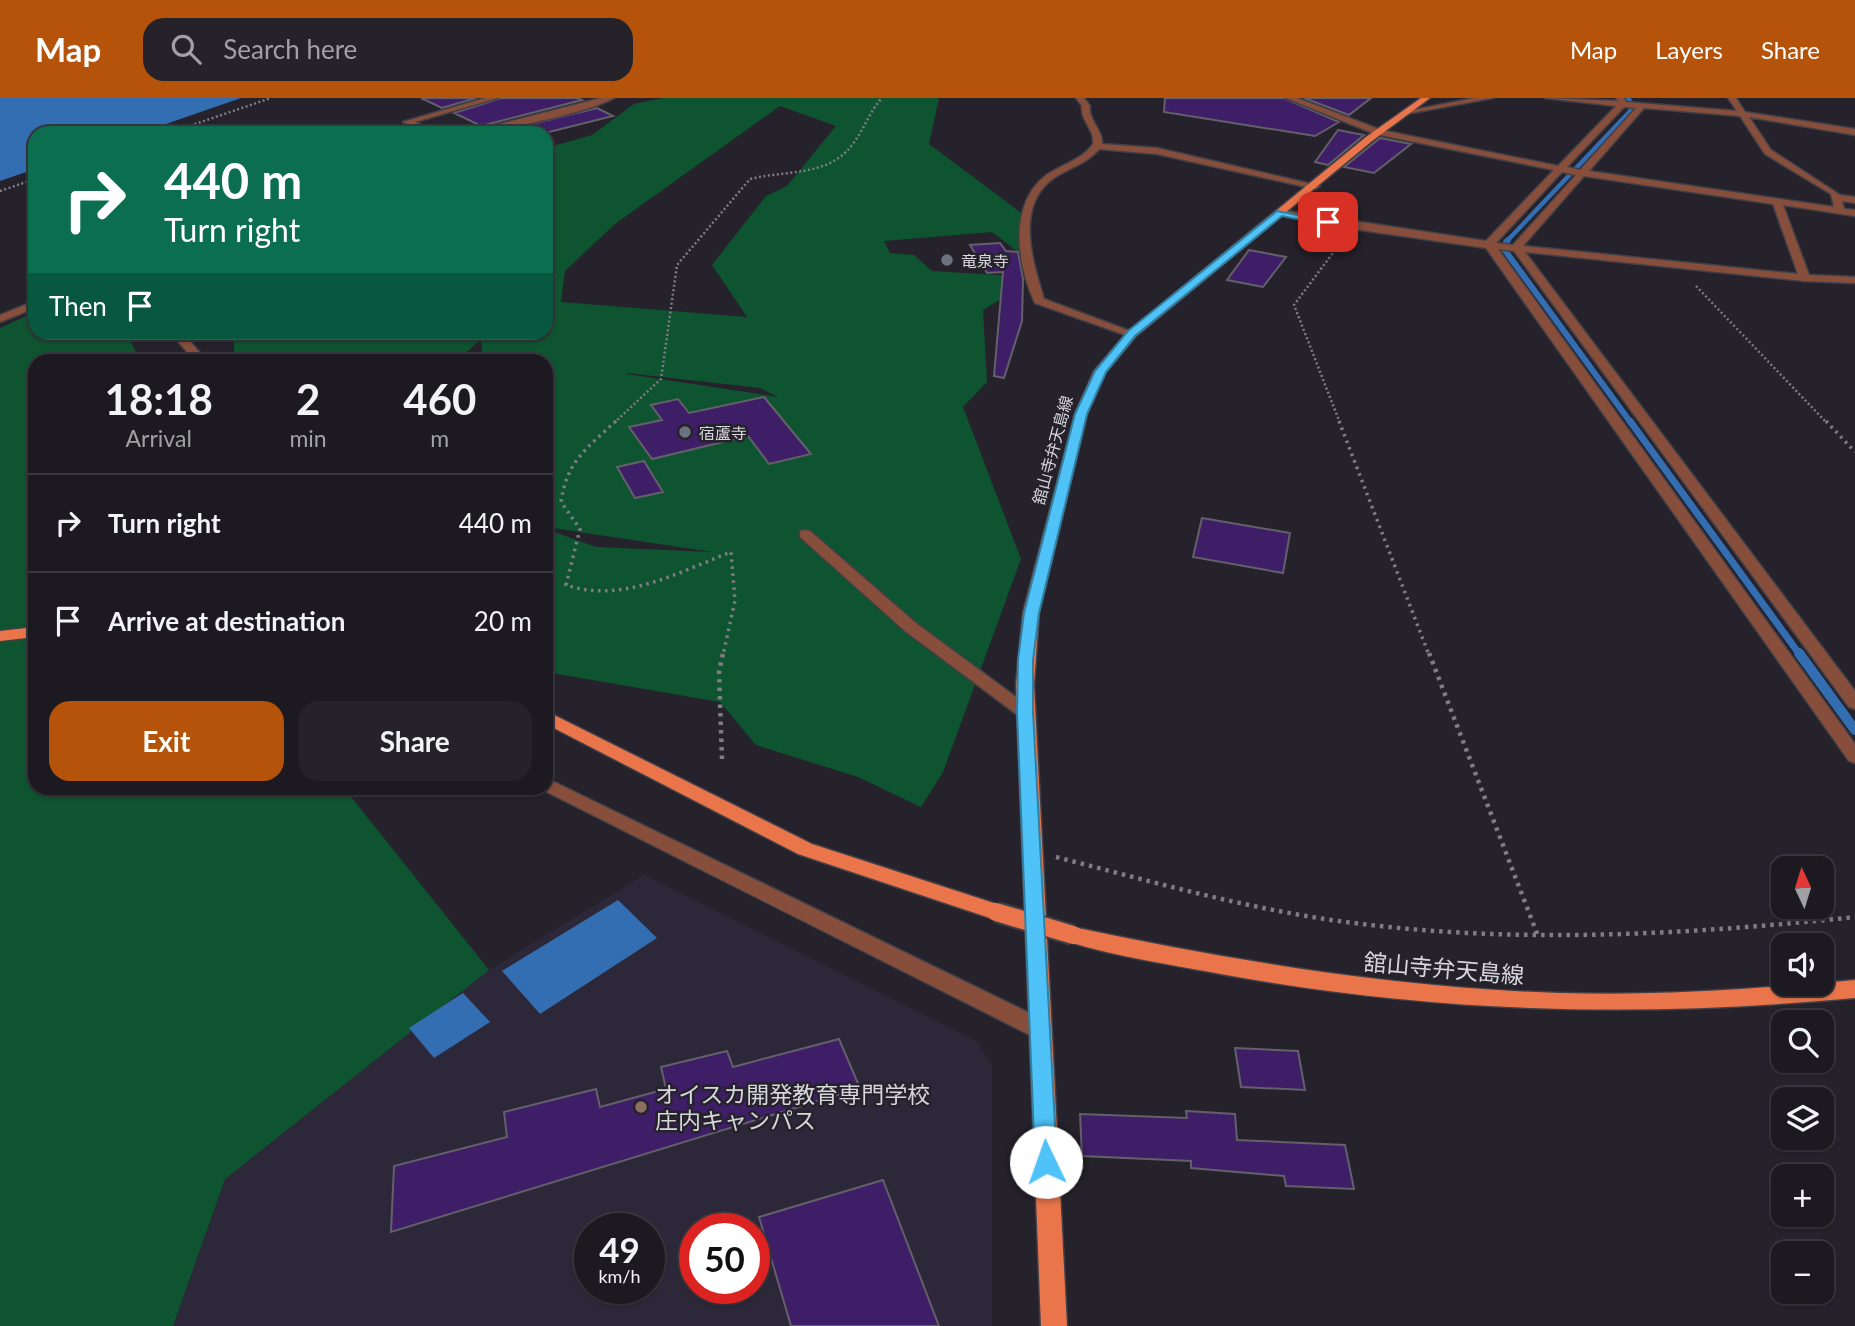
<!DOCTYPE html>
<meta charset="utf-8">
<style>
:root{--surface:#1c1a20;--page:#252329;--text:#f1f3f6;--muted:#a0a1a5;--line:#3a383e;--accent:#b45309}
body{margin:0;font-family:Lato,"Noto Sans JP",sans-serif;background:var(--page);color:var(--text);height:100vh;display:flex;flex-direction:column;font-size:26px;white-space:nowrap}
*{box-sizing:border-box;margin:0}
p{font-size:23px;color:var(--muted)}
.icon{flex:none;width:38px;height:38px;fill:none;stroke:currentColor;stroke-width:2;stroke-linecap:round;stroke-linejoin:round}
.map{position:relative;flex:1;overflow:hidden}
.panel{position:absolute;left:28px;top:256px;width:525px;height:441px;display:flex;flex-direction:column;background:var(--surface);border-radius:21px;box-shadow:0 2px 5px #0004,0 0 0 2px var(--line)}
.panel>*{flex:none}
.top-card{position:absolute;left:28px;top:28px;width:525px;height:214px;border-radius:21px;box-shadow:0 2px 5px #0004,0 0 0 2px var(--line);background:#0b6e4f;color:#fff;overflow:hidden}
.needle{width:46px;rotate:356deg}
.controls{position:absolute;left:1771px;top:758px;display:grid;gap:14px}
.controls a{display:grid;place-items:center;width:63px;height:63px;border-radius:14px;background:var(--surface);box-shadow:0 2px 5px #0004,0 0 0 2px var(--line);font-size:35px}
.speed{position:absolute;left:574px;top:1115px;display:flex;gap:14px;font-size:35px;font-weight:700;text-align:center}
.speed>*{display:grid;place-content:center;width:91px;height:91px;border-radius:50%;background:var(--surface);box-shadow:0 2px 5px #0004,0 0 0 2px var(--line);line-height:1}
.speed small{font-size:18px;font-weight:400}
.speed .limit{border:10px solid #d22;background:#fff;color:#111}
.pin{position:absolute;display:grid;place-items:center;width:60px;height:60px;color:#fff;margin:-30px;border-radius:14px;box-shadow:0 4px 10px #0006}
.me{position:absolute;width:77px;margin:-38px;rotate:357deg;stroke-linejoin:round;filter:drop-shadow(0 0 5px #0008)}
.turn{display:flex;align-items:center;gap:24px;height:147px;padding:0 21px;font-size:32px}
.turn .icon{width:91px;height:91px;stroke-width:2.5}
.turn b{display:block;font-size:49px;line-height:60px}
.then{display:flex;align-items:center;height:66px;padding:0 21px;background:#0003;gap:14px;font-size:26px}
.eta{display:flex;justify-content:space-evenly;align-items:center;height:119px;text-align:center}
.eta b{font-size:42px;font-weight:700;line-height:49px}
.cta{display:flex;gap:14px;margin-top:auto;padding:14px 21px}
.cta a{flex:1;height:80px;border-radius:21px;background:var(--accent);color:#fff;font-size:28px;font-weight:700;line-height:80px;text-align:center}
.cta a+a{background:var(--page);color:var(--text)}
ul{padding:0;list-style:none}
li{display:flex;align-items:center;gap:21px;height:98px;padding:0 21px;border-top:2px solid var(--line)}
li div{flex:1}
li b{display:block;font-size:26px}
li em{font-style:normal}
header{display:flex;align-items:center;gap:42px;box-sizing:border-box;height:98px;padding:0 35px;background:var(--accent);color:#fff}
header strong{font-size:33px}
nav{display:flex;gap:38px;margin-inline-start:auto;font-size:24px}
.search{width:490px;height:63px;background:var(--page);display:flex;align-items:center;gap:18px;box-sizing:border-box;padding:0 24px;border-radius:21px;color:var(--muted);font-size:26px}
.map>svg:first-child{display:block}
.education{fill:#2c2839;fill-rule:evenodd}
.green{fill:#0f5430;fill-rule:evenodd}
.water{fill:#346eb2}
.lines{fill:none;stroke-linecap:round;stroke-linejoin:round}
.stream-far3{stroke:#346eb2;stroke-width:4.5}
.stream-far2{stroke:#346eb2;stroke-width:6}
.stream-far1{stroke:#346eb2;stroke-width:7}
.stream{stroke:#346eb2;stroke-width:10}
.building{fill:#3f1e68;stroke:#63606a;stroke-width:2}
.minor-casing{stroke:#413f47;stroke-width:3}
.major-casing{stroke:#413f47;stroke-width:3}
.path-far2{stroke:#7f7d84;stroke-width:2.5;stroke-dasharray:2 2.5;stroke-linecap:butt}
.path-far1{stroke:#7f7d84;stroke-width:3.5;stroke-dasharray:2.5 4.5;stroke-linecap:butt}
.path{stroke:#7f7d84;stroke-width:4.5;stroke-dasharray:3.5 5;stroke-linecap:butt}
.minor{fill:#874f3b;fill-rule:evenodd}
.major{fill:#ea754a;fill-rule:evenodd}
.major-bridge-casing{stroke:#413f47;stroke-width:22;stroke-linecap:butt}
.major-bridge{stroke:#ea754a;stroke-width:18}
.route{fill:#4fc3f7;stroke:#337fa1;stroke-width:2}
.worship-dot{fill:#6b7280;stroke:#25222b;stroke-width:2.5}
.education-dot{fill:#8d6e63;stroke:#25222b;stroke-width:2.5}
.labels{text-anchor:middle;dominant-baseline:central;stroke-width:5;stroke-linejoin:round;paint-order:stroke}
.far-poi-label{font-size:16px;fill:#d7d6dc;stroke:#25222b;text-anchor:start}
.far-street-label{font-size:16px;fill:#d7d6dc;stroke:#25222b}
.near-street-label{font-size:23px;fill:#d7d6dc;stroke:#25222b}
.near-poi-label{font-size:23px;fill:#d7d6dc;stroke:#25222b;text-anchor:start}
</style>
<header>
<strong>Map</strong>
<div class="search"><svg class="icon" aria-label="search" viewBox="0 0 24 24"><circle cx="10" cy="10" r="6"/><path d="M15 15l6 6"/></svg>Search here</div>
<nav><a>Map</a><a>Layers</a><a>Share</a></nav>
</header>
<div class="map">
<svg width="1855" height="1228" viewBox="0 0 1855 1228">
<rect width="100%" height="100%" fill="#25222b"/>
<path class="education" d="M644,777l332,166 16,23v262h-832l65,-147 133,-129zM590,1130h59v60h-59zM695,1130h59v60h-59z"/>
<path class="green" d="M663,0h276l-10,46 99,74 1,42 -37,-28 -108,9 6,12 24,2 18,16 81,5 11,9 -41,25 4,72 -24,25 58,152 -78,213 -22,35 -63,-30 -102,-32 -36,-43 -174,-30v-143l50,18 116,5 -166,-25v-167h-63l-2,-21 -23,21h-224v-25l6,-2 306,-1v-184l46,-13 42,-31zM780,8l56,20 -49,60 -21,10 -54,69 35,52 -186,-15 4,-31 50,-47zM627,275l133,15 18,9 -151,-23z
M35,214v20l91,1 14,27h-105v428h309l145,182 -264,209 -52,147h-173v-998z"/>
<path class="water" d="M0,0h241l-101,35h-105v36l-35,12z
M618,802l39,38 -117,76 -38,-43z
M463,895l27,29 -56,36 -25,-30z"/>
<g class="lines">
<path class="stream-far3" d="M1628,0l2,3
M1507,143l127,-134"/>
<path class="stream-far2" d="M1506,144l2,-2
M1504,151l127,174"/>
<path class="stream-far1" d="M1630,323l170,234"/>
<path class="stream" d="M1799,555l56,77"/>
</g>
<path class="building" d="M421,0h55l-34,10z
M501,0h76l5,2 -101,26 -27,-13z
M1165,0h119l55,24 -24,14 -151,-24z
M1304,0h67l-22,17z
M597,10l16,8 -68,17h-51z
M1338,32l26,5 -36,30 -13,-3z
M1380,40l31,6 -37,29 -30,-6z
M1000,145l6,8 12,1 5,27 -1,42 -18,57 -10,-2 9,-104 -16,1 -17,-28z
M1249,152l37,7 -23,30 -36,-7z
M764,299l47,57 -42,10 -21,-28 -96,23 -23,-32 33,-7 -11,-15 27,-6 11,14z
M644,363l19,31 -28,6 -18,-31z
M1202,420l88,15 -7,40 -90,-16z
M839,941l21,49 -469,144 3,-66 113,-29 -3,-25 92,-23 4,18 66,-18 -5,-22 66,-16 6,16z
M1235,950l63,3 7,39 -64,-3z
M1186,1013l49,3 2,26 108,5 9,44 -68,-3 -2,-10 -93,-8v-7l-109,-5 -2,-42 107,4z
M883,1082l56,146h-148l-32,-109z"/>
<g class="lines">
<g class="minor-casing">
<path id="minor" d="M485,0h13l-83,24 24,11h-12l-24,-11z
M601,0h13c-24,14 -120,35 -149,35z
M1076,0h8l6,8c-2,15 13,23 12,38l55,4 163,38 -5,3 -158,-35 -58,-5c-11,14 -30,19 -45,29 -40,28 -21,84 -10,121l94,35 -10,2 -93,-33c-17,-36 -27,-96 9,-126 15,-12 37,-16 49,-33 2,-15 -13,-23 -11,-38z
M1286,0h11l84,32 177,36 58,-60 -71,-8 73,3 -2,-3h8l2,4 111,9 -9,-13h8l9,14 110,17v6l-106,-18 22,33 69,45 15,2v6l-13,-2 2,8 11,1v6l-72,-11 26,70 46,2v6l-50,-2 -280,-29 330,439v18l-6,-2 -335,-456 -16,-2 357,495v19l-6,-2 -363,-513 -140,-20 -70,-15 5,-3 205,31 68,-71 -179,-36zM1624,9l12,1 -56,62 -13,-3zM1644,10l96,8 25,38 66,40 3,13 -245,-36zM1562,74l14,3 -63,70 -17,-2zM1584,78l189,28 25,70 -275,-28z
M1475,0h18l-87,16 -4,-2z
M35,203v7l-35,14v-7z
M170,234h12l24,28h-12z
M805,432l5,1 107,93 114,84 3,4 -3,4h-12l-114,-85 -105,-94v-6z
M546,680l502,244 3,7 -3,7 -8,2 -8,-2 -493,-248h7z"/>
</g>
<g class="major-casing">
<path id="major" d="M1421,0h9l-58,43 -236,195 -30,36 -19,42 -48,199 -5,72 33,641h-26l-25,-641 7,-72 52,-199 19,-43 34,-39 238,-195z
M35,529v10l-35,4v-10z
M546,613l266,133 191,62 3,6 -3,6 -7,2 -198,-66 -252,-130z
M1073,829c161,34 322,61 487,66 98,3 197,-4 295,-13v18c-215,20 -415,15 -629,-23 -53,-10 -109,-18 -160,-34l-3,-6 3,-6z"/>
</g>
<path class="path-far2" d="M169,35l102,-35
M0,93l35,-12
M1696,188l131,137
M614,325l47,-44 16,-114 73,-86c35,-9 78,-2 102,-34 12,-15 17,-33 30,-47
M1340,325l-46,-118 47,-63"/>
<path class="path-far1" d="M616,323c-30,28 -49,40 -55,81l19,27 -14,56c56,19 113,-13 165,-33l4,49 -12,54
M1339,323l90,234
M1826,323l29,31"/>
<path class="path" d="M1429,555l109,283
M722,661l-3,-87 4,-19
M1056,759c101,26 202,55 306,67 164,20 330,10 493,-7"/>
<use href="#minor" class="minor"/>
<use href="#major" class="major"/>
<g class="major-bridge-casing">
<path id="major-bridge" d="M996,814l77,23"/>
</g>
<use href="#major-bridge" class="major-bridge"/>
</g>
<path class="route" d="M1277,113l56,11 -5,3 -46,-9 -147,120 -29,36 -19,42 -48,199 -6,47v52l24,450 -3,7 -8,3 -8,-3 -3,-7 -18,-450 1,-52 6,-47 51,-199 20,-43 33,-40z"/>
<g class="worship-dot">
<circle cx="947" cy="162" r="7"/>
<circle cx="685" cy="334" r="7"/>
</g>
<circle class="education-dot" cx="641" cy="1009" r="7"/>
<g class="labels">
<g class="far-poi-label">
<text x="961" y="162">竜泉寺</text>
<text x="699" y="334">宿蘆寺</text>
</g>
<g class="far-street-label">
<text transform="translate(1052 352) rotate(-75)">舘山寺弁天島線</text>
</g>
<g class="near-street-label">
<text transform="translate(1444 870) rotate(5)">舘山寺弁天島線</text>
</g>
<g class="near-poi-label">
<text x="655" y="996">オイスカ開発教育専門学校<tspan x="655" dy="26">庄内キャンパス</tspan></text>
</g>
</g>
</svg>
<div class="controls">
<a><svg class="needle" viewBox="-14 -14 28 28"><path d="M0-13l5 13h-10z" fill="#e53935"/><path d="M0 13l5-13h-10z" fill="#a0a1a5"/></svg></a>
<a><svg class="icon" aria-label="sound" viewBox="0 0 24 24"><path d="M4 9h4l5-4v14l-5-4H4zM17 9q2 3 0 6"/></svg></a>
<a><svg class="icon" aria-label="search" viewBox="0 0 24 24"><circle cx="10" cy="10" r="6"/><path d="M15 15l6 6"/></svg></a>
<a><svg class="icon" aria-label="layers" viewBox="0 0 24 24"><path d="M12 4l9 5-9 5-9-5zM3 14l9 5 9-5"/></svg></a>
<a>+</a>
<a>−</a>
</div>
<div class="speed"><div>49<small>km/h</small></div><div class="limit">50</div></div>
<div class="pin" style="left:1328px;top:124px;background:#d93025"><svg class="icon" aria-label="arrive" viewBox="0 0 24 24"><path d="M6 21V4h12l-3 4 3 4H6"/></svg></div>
<svg class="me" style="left:1046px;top:1064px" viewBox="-20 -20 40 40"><circle r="19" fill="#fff"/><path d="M0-13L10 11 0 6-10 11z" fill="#4fc3f7"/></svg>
<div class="top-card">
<div class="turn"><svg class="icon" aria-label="right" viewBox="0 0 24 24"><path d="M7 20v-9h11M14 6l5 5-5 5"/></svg><div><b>440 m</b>Turn right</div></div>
<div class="then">Then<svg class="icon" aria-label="arrive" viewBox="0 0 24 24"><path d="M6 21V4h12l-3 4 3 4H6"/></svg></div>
</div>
<section class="panel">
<div class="eta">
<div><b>18:18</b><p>Arrival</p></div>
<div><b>2</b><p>min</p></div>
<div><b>460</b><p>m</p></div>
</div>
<ul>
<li><svg class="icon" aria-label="right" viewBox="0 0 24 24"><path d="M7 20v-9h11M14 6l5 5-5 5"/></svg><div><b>Turn right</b></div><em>440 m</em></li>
<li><svg class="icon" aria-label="arrive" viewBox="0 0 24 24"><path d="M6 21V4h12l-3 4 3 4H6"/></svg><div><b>Arrive at destination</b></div><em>20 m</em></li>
</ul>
<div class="cta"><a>Exit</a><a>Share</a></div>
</section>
</div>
